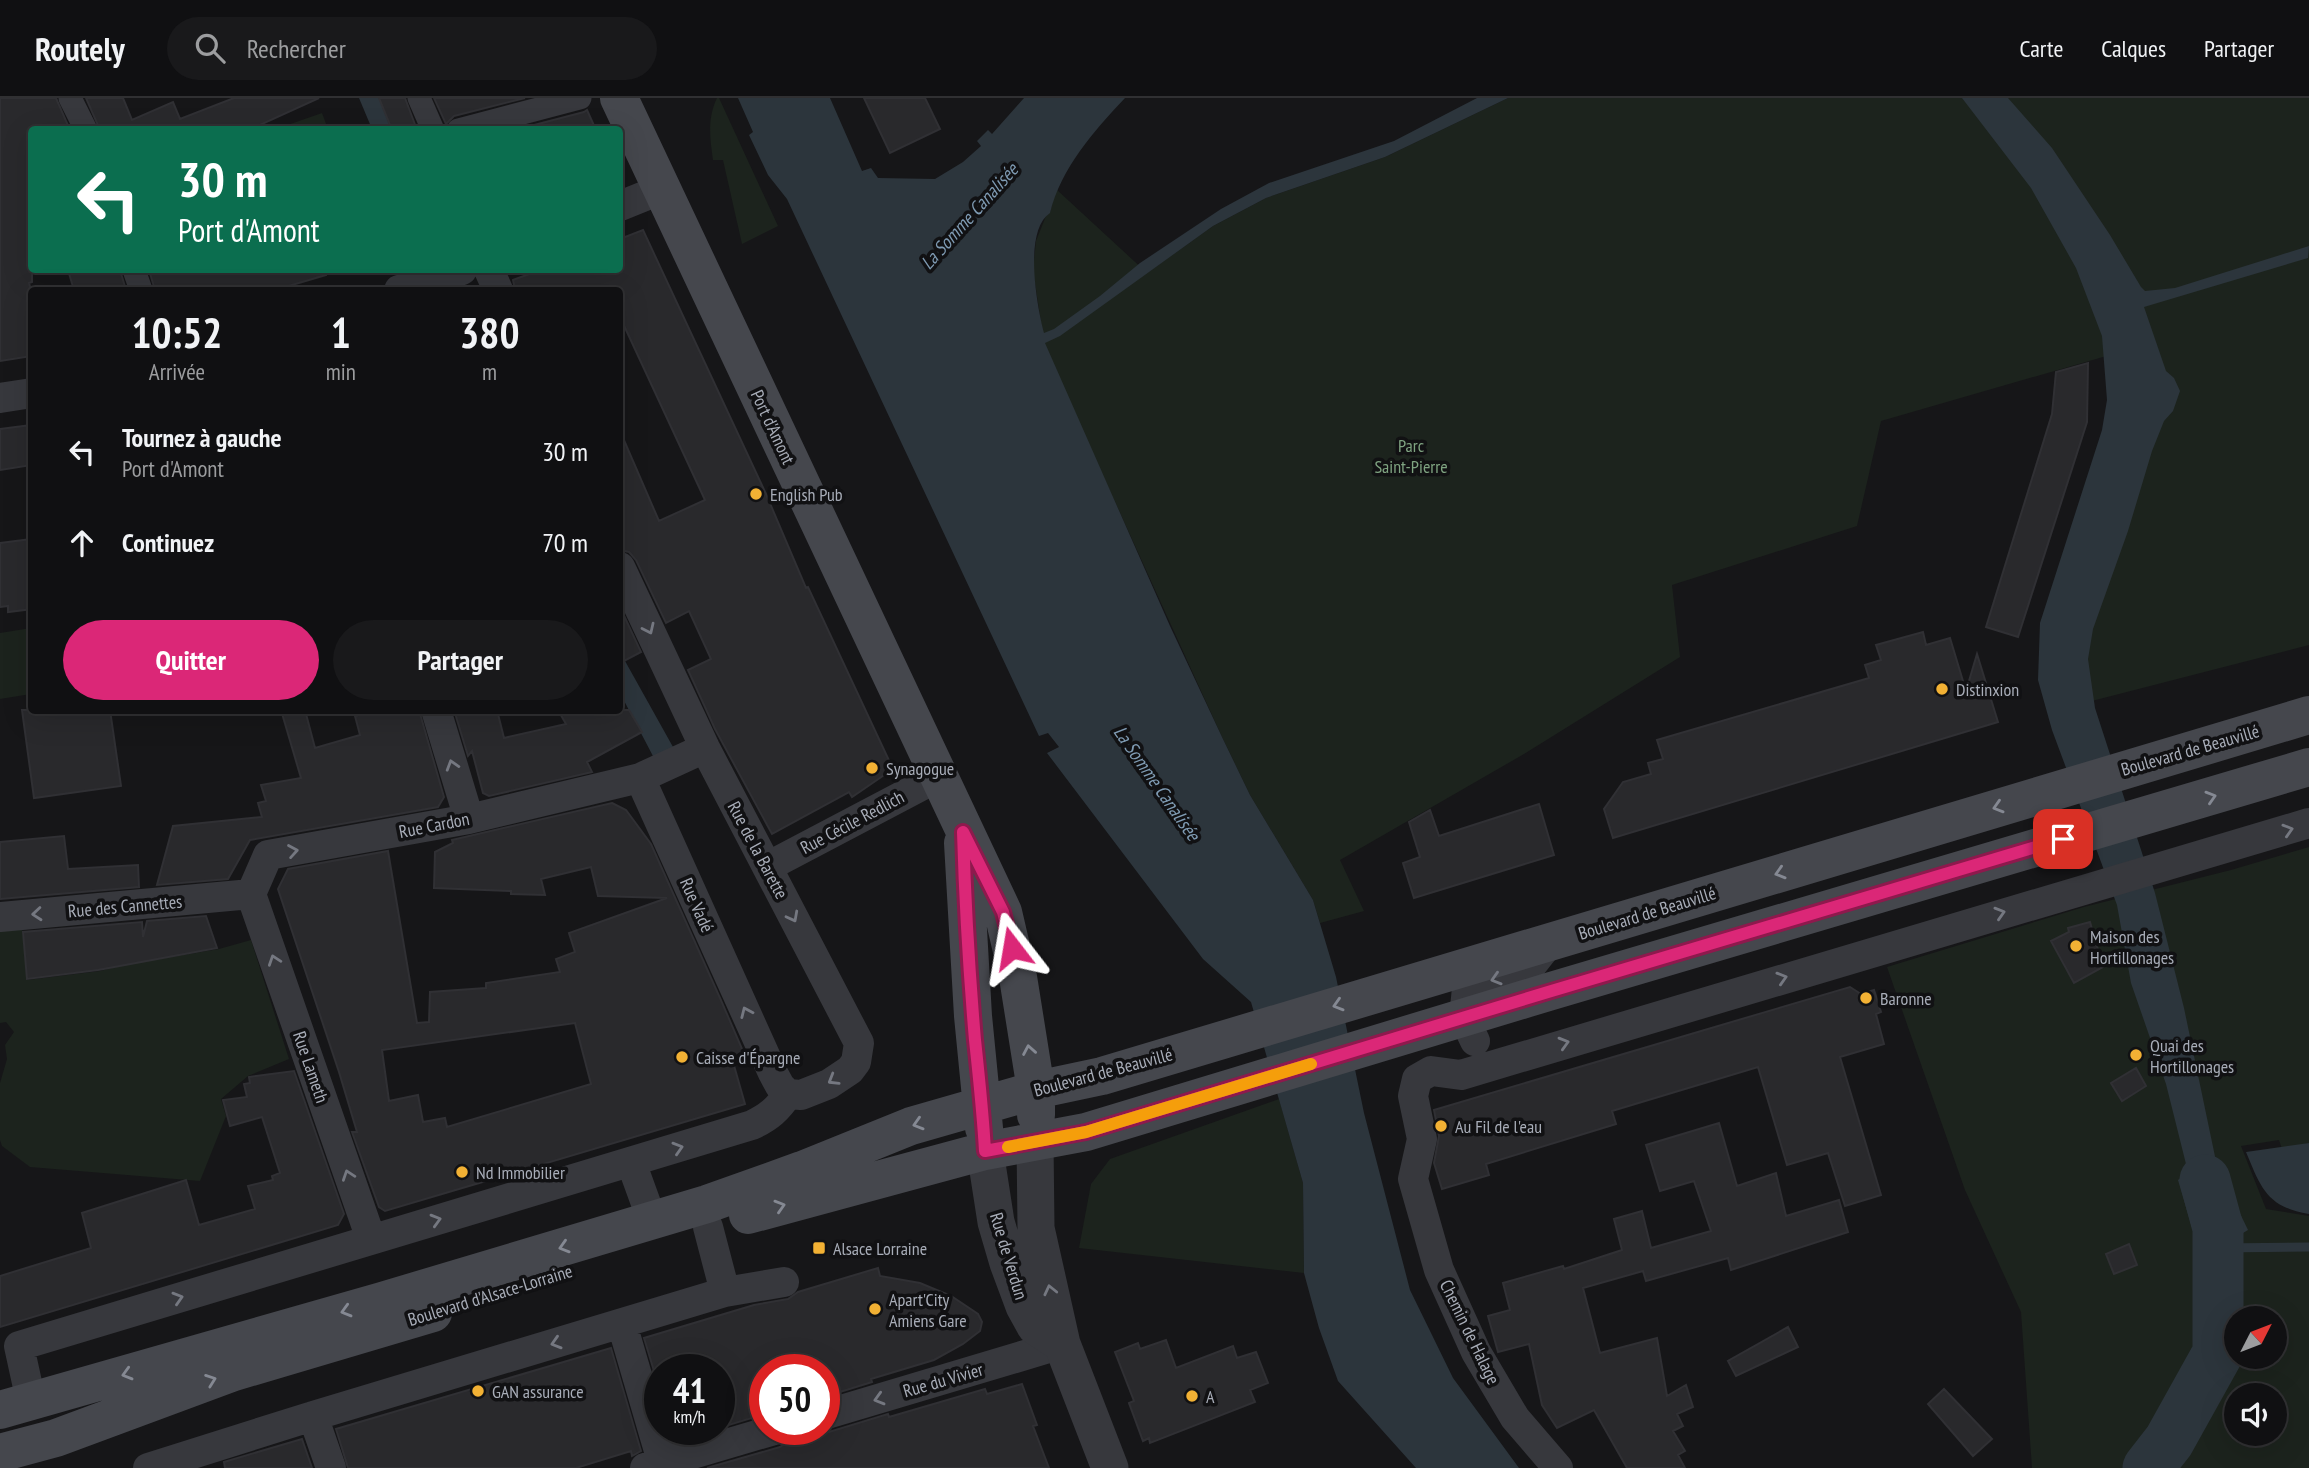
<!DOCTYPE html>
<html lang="fr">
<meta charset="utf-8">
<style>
:root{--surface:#101012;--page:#19191b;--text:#f1f3f6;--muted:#9c9d9f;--line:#303032;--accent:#db2777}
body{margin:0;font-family:"PT Sans Narrow",sans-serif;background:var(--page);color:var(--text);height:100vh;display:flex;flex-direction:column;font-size:26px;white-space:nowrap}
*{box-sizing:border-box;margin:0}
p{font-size:23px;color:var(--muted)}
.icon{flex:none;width:38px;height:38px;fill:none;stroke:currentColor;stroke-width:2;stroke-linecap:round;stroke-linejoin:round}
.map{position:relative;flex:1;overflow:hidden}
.side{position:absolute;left:28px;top:189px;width:595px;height:427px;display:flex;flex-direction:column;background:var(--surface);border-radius:7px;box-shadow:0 7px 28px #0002,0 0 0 2px var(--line)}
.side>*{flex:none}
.guide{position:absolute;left:28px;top:28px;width:595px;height:147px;border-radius:7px;box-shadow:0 7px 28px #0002,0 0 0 2px var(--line);background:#0b6e4f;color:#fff;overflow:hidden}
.needle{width:46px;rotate:48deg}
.controls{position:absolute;left:2224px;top:1208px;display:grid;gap:14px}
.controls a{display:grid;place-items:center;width:63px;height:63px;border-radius:50%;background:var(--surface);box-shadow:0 7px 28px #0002,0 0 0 2px var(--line);font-size:35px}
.speed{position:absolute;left:644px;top:1256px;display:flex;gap:14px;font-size:35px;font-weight:700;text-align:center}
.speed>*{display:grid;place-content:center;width:91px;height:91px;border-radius:50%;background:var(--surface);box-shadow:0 7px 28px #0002,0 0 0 2px var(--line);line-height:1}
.speed small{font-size:18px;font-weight:400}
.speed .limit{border:10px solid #d22;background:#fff;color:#111}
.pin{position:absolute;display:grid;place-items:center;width:60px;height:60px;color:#fff;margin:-30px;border-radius:14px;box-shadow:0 4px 10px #0006}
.me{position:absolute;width:77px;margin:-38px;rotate:346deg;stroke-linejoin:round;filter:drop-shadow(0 0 5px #0008)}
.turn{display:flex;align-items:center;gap:24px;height:147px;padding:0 35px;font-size:32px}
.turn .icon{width:91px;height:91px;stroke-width:2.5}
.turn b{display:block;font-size:49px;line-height:60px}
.eta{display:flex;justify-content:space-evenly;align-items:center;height:119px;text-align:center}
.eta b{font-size:42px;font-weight:800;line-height:49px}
.button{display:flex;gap:14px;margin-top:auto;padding:14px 35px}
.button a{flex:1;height:80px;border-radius:42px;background:var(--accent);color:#fff;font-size:28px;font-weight:800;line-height:80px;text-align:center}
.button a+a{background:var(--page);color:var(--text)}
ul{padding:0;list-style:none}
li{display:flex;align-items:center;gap:21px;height:91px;padding:0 35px}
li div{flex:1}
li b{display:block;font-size:26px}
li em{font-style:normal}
header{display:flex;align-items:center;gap:42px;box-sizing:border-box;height:98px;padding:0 35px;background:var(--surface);border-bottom:2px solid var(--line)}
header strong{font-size:33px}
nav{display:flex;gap:38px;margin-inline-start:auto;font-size:24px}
.search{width:490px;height:63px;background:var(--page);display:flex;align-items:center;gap:18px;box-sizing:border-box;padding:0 24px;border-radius:38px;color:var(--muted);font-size:26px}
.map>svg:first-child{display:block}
.green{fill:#1c231d;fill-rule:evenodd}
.water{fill:#2c353c}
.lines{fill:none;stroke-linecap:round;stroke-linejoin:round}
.stream{stroke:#2c353c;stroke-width:9}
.river{stroke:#2c353c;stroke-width:51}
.building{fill:#29292c;stroke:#303034;stroke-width:2;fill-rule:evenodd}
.pedestrian{stroke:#37383d;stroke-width:23}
.minor{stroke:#37383d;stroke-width:30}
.tertiary{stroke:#37383d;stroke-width:37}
.secondary{stroke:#45474d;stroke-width:38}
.oneway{stroke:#757881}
.oneway2{stroke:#858993}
.route-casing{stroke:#8e194d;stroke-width:18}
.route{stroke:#db2777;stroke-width:12}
.slow{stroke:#f59e0b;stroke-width:12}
.poi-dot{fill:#f2b134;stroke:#111113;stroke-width:2.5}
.labels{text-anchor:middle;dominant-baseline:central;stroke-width:7;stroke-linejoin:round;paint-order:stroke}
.street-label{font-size:18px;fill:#a8adb8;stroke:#111113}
.park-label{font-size:18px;fill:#7fa381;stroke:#111113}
.poi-label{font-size:18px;fill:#a8adb8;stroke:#111113;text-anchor:start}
.water-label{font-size:19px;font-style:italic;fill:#7f9bb3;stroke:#111113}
</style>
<header>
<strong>Routely</strong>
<div class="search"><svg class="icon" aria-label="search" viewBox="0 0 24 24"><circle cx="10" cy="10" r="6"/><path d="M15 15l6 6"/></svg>Rechercher</div>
<nav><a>Carte</a><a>Calques</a><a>Partager</a></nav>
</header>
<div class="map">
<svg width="2309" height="1370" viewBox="0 0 2309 1370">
<rect width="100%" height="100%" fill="#161618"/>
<path class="green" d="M717,0h2l59,128 -36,18 -19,-84h-10c-3,-22 -6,-41 4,-62z
M1508,0h801v547l-225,58 -9,-58 66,-299 -260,75 -24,105 -185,59 8,72 -156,97 -184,106 24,51 -44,12 -7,-23 -63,-105 -28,-58 -177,-389 -12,-78 3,-29 10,-25 4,-4 6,-23 91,84 66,-47 53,-28 119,-41z
M322,15l6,16h-52z
M31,530v66l-31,5v-66z
M2309,749v296l-27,6 -3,-9 -38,6 25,63 43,7v252h-277l-11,-156 -56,-122 -78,-223 197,-60 147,-37zM2236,1220h39v38h-39zM2236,1297h39v38h-39z
M22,828l5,54 73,-9 24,-6 95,-16 32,-9 38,119 -41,17 -27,23 5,17 -26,65 -170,-14 -28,-21 -2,-6v-57l7,-24 -2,-14 9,-13 -8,-10 -6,1v-95z
M1279,1001l24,84 1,90 -225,-25 12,-64 19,-25z"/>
<path class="water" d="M359,0h20l12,31h-19z
M738,0h92l32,73 9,-3 7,10 57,1 28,-17 18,-16 -4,-5 11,-11 4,4 32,-36h101c-31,33 -64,70 -75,115 -27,18 -13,93 -6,120l10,-4 46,-33 40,-33 81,-54 48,-26 125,-42 83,-43h31l-123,59 -119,41 -53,28 -153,110 -15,7 125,283 52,111 28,58 63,105 23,77 28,136 46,177 43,88 66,90h-103l-78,-87 -19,-53 -15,-55 -1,-90 -52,-181 -48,-43 -156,-206 12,-6 -11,-14 -9,3 -252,-537 -19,-24 -19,-40 4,-3z
M1962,0h46l44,50 58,87 31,52 4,4 30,-3 134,-42 -1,12 -164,49 22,64 8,7 6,13 -7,20 -9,10 -12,30 -24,80 -35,98 -5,30 7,49 60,185 29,115 33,158 31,64 -30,18 -16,14 -24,-82 10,-8 -22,-88 -35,-101 -14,-78 -65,-175 -14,-50 2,-57 62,-193 5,-30 -5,-64 -26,-68 -45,-80z
M620,554l53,95 -19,11 -34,-65z
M2309,1045v71c-42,-7 -48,-26 -63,-62z"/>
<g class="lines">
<path class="stream" d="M2218,1150l91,-1"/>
<path class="river" d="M2148,1370l21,-27 49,-88v-125l-13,-48"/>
</g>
<path class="building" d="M0,0h56l14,32h-38v152l-3,1 3,11v62l-32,5z
M86,0h37l9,22 41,-18 7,17 54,-21h85l-70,32h-149z
M379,0h26l12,32h-25z
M434,0h91l-71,18 -8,8z
M864,0h61l15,31 -50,24z
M587,12l9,20h-81l69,-18z
M643,132l123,264 40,94 2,-1 85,182 -41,28 -3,-5 -77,42 -57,-105 -27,-59 23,-11 -22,-48 -23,12 -30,-63 -7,-8 -9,-2v-119l39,90 46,-21 -85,-183v-27h-105l-2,-10 27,-10h80v-31z
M68,172h52l6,20h-52z
M149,172h176l1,5 -51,15h-120z
M2088,265l-1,59 -69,215 -32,-10 66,-213 4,-42z
M32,327v40l-32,5v-41z
M32,441v70l-24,3v-6l-8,1v-64z
M620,509l21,45 -21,11z
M1923,534l3,13 24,-7 16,53 11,-37 21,68 -385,116 -9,-29 19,-27 28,-8 -3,-11 15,-4 -6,-19 212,-62 -4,-13 16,-5 -5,-15z
M22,612h88l11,76 -87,12z
M281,612h24l10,38 45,-13 -5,-19 21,-6h43l25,87 -6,10 -188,33 -22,39 -71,6 16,-59 89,-9 -4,-14 8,-2 -5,-16 40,-7z
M454,612h43l7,28 62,-14 -8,-14h71l13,22 -55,30 5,10 -103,24 -6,-3 -11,-42 -4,5z
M612,705l14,7 25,34 69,154 26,60 -13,4 12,42 -360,107 -6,-4 -27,-75h5l-18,-60 -61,-183 10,-20 100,-18 29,172 12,-1 1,-30 56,-4v-5l74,-11 -4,-13 19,-7 -6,-19 98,-35 -69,-2 -7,-29 -50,12 4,16 -34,-1v-3l-77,-3 1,-36 18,-9 -1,-3zM575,925l16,61 -144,43 -2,-9 -22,4 -5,-27 -29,6 -7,-51z
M1539,706l15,51 -140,43 -11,-35 17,-6 -11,-35 21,-12 9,26z
M64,738l4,33 70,-4 1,22 -139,12v-57z
M206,818l11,32 -119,22 -71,9 -4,-47 119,-10 1,15 4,-16z
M2090,824l13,45 -29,16 -23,-42 18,-9 -1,-4z
M1850,889l11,7 13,-4 7,22 -5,2 8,30 -44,13 41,138 -36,11 -17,-53 -41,12 -29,-98 -146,44 4,13 -130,40 3,11 -47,14 -8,-26 5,-27 -5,-26z
M2136,970l10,18 -24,15 -11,-18z
M294,973l50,143 -6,11 -338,102v-51l91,-28 -9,-35 104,-33 13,45 56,-16 -7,-23 25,-6 -1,-4 8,-3 -18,-56 -32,9 -7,-26 24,-3 -3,-13 6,-1 -1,-6z
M1719,1025l18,63 39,-13 10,43 53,-16 9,32 -117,38 -3,-12 -82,23 -3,-10 -60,17 17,65 57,-15 10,58 19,-11 7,22 -16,7 6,12 -10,5 12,20 -7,4 7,13h-58l-33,-58 -37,18 -15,-23 -13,-61 -31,8 -10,-36 22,-6 -7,-27 60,-17 1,3 58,-19 -8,-31 28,-8 9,37 60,-17 -17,-50 -34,10 -14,-46z
M2129,1146l8,21 -23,9 -8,-20z
M878,1170l2,8 40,7 31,13 27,18 4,8 -2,9 -17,13 -29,16 -63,19 1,3 -48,15v-27h-21l-2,-6 -22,6h-14v44l-46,14v-58h-59v21l-16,-53 110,-33 34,-6 10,-7z
M1788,1229l10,20 -62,29 -8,-15z
M1166,1242l10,28 57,-22 4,12 19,-6 12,31 -18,7 5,12 -105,41 -1,-5 -6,3 -14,-38 5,-2 -19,-49 23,-9 2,6z
M611,1250l30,103 -9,5 -1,-5 -55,17h-228l-12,-39z
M1022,1286l15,41 -4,1 16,42h-342l73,-21 7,-5 4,-12 38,2 59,-18 1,3 96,-28 2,5z
M1944,1291l48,50 -19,17 -45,-52z
M671,1332h42l-39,11z
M302,1341l10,29h-87l-1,-6z"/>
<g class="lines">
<path class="pedestrian" d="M70,0l16,32
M419,0l14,32
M458,32l122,-32
M134,172l7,20"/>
<path class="minor" d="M620,108l42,-17
M489,172l9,20
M399,192l27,-6 36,-14
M0,300l32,-5
M620,469l85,181 154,295 -3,19 -6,8 -21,14 -28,11 -13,-1
M436,612l33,109
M705,650l-65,30 133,295 7,13 8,8
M767,769l171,-90
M251,796l17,-39 201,-36 171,-41
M251,796l120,345
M0,819l251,-23
M1475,943l-11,-23 3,-30 61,-18 22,-28
M631,1064l21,58
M708,1129l17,65
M622,1226l42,144
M31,1303l-12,-55 733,-221c17,-8 26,-16 36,-31
M824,1317l238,-71
M313,1318l18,52
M148,1370l165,-52 412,-124 59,-10
M645,1370l129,-38
M1558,1370l-43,-50 -39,-66 -37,-82 -26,-91 9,-40 -9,-43 4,-17 14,-8 30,4 848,-252"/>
<path class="tertiary" d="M1035,1044l1,86 26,116 48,124
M985,1053l11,71 12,41 16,43 11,20 27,18"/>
<path class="secondary" d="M619,0l384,814 15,65 18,113v25
M963,745l10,173 11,112
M748,1117l237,-64 101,-19 462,-140 761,-225
M0,1312l382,-109 325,-97 95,-34 109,-44 125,-36 66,-14 1207,-361
M0,1355l56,-15 178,-66 199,-59"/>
</g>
<defs><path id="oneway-chevron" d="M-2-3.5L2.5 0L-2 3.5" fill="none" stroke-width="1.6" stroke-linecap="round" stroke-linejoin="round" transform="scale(1.75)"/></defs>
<g class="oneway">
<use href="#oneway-chevron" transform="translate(649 531) rotate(65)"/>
<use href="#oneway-chevron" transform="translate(452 667) rotate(-107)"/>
<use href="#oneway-chevron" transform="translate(2288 732) rotate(-17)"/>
<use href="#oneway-chevron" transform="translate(293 753) rotate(-10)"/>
<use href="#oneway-chevron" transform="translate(2000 815) rotate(-17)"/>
<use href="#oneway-chevron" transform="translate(37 816) rotate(175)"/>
<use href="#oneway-chevron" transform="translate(793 819) rotate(62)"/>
<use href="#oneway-chevron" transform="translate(274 862) rotate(-109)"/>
<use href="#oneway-chevron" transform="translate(1782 880) rotate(-17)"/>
<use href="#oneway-chevron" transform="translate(1496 881) rotate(163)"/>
<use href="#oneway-chevron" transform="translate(746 914) rotate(-114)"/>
<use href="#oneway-chevron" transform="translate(1564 945) rotate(-16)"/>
<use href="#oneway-chevron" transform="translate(833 982) rotate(149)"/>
<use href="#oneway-chevron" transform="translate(678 1050) rotate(-17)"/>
<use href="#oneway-chevron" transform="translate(348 1077) rotate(-109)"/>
<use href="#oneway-chevron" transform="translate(436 1122) rotate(-16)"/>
<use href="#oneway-chevron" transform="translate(1050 1192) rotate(-103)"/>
<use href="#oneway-chevron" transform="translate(178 1200) rotate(-17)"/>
<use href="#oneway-chevron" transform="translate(556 1245) rotate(163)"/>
<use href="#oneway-chevron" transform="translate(879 1301) rotate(164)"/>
</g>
<g class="oneway2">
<use href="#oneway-chevron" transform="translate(2211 699) rotate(-17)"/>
<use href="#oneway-chevron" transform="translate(1998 709) rotate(163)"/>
<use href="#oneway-chevron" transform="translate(1780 775) rotate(163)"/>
<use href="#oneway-chevron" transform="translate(1338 907) rotate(163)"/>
<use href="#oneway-chevron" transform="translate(1029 952) rotate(-100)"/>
<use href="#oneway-chevron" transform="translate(918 1026) rotate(163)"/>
<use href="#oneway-chevron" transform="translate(780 1108) rotate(-17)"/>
<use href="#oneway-chevron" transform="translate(564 1149) rotate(163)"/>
<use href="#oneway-chevron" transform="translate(346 1213) rotate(164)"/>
<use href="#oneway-chevron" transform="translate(127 1276) rotate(164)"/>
<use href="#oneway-chevron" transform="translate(211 1282) rotate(-20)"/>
</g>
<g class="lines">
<g class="route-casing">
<path id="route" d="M1012,850l-9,-36 -40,-80c2,69 6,138 12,208 4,37 8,74 10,111l101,-19 462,-140 515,-153"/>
</g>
<use href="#route" class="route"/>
<path class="slow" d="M1008,1049l78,-15 225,-68"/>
</g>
<g class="poi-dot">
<circle cx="756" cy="396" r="7"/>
<circle cx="1942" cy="591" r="7"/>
<circle cx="872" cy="670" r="7"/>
<circle cx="2076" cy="848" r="7"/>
<circle cx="1866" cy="900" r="7"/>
<circle cx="2136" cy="957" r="7"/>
<circle cx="682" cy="959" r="7"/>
<circle cx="1441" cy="1028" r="7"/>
<circle cx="462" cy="1074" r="7"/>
<rect x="812" y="1143" width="14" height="14" rx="3.5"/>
<circle cx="875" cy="1211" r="7"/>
<circle cx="478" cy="1293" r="7"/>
<circle cx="1192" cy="1298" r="7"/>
</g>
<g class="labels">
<g class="street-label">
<text transform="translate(773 329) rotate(65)">Port d'Amont</text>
<text transform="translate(2190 652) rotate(-16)">Boulevard de Beauvillé</text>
<text transform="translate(852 724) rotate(-28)">Rue Cécile Redlich</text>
<text transform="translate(434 727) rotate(-11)">Rue Cardon</text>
<text transform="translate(758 752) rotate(62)">Rue de la Barette</text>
<text transform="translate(697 807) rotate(66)">Rue Vadé</text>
<text transform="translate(125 808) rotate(-5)">Rue des Cannettes</text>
<text transform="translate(1647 815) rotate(-17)">Boulevard de Beauvillé</text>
<text transform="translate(311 969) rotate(71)">Rue Lameth</text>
<text transform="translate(1103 974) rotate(-15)">Boulevard de Beauvillé</text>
<text transform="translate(1009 1158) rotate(73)">Rue de Verdun</text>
<text transform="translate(490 1197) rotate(-17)">Boulevard d'Alsace-Lorraine</text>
<text transform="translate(1470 1234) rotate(64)">Chemin de Halage</text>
<text transform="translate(943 1282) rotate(-16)">Rue du Vivier</text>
</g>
<g class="park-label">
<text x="1411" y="347">Parc<tspan x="1411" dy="21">Saint-Pierre</tspan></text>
</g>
<g class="poi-label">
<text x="770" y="396">English Pub</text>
<text x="1956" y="591">Distinxion</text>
<text x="886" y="670">Synagogue</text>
<text x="2090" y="838">Maison des<tspan x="2090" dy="21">Hortillonages</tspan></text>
<text x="1880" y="900">Baronne</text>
<text x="2150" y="947">Quai des<tspan x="2150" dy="21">Hortillonages</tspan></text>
<text x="696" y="959">Caisse d'Épargne</text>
<text x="1455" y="1028">Au Fil de l'eau</text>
<text x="476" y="1074">Nd Immobilier</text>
<text x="833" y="1150">Alsace Lorraine</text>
<text x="889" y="1201">Apart'City<tspan x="889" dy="21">Amiens Gare</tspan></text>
<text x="492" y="1293">GAN assurance</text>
<text x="1206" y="1298">A</text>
</g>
<g class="water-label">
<text transform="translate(969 118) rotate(-48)">La Somme Canalisée</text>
<text transform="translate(1157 685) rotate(55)">La Somme Canalisée</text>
</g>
</g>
</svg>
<div class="controls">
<a><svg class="needle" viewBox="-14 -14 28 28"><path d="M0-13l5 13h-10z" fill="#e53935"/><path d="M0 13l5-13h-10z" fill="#9c9d9f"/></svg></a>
<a><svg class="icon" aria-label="sound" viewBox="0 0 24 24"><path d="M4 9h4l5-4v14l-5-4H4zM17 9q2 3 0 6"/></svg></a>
</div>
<div class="speed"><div>41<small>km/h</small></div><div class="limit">50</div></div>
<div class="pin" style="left:2063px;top:741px;background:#d93025"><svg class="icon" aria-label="arrive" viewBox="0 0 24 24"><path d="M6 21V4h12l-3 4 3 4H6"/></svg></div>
<svg class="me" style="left:1012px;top:850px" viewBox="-20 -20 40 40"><path d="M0-17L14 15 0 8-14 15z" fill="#db2777" stroke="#fff" stroke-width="4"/></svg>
<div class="guide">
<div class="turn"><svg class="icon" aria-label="left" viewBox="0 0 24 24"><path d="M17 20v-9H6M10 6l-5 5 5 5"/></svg><div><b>30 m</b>Port d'Amont</div></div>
</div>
<section class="side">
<div class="eta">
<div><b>10:52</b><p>Arrivée</p></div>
<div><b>1</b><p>min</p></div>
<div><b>380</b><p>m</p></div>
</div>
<ul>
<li><svg class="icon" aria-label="left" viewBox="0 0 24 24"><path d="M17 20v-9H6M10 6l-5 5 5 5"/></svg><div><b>Tournez à gauche</b><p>Port d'Amont</p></div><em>30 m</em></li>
<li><svg class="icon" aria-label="ahead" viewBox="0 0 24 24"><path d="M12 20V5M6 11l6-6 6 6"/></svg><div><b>Continuez</b></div><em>70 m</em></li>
</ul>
<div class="button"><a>Quitter</a><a>Partager</a></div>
</section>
</div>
